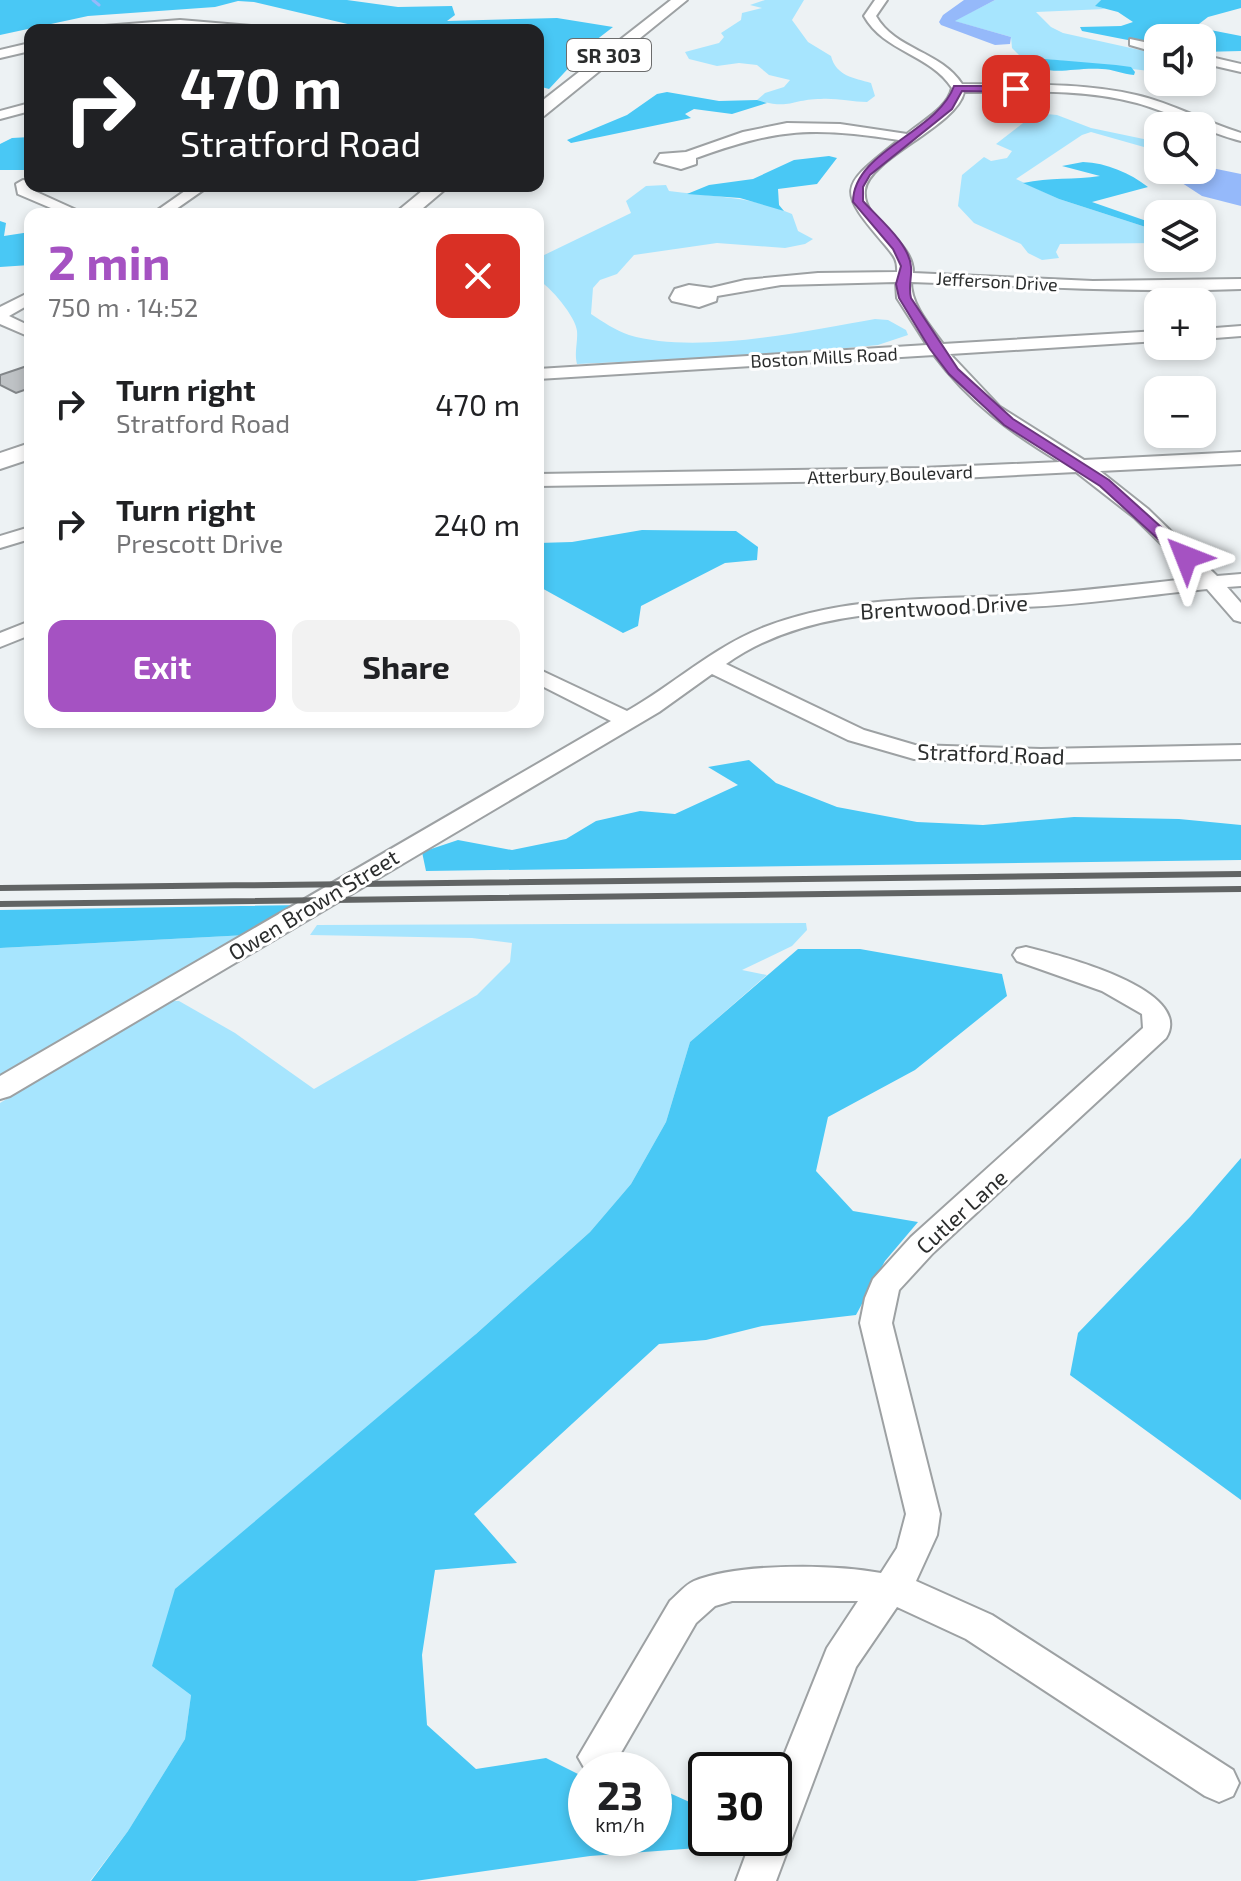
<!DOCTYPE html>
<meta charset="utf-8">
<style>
:root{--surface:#fff;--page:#f2f2f2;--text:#202124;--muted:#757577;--accent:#a552c2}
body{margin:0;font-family:"Exo 2",sans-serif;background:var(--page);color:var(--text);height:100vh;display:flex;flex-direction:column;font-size:30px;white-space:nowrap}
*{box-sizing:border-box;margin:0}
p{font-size:26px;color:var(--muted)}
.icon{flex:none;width:44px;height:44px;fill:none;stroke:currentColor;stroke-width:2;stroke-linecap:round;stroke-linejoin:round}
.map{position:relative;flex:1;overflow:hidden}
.drawer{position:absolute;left:24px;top:208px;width:520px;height:520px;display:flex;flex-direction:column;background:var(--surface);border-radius:16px;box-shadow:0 4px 12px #0003}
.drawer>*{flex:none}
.hud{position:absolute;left:24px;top:24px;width:520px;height:168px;border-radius:16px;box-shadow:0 4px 12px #0003;background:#202124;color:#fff;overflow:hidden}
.fabs{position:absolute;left:1144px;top:24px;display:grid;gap:16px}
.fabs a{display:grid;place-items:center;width:72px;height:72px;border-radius:16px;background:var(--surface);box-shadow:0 4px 12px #0003;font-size:40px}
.speed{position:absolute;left:568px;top:1752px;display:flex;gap:16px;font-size:40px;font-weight:700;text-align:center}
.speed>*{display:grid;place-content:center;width:104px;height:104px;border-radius:50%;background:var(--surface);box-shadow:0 4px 12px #0003;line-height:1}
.speed small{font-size:20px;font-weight:400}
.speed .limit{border:4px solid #111;border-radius:12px;background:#fff;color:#111}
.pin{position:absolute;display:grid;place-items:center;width:68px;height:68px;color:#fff;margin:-34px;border-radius:16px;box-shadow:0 4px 12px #0006}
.me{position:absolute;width:88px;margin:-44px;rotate:315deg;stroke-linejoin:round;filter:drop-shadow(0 0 6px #0008)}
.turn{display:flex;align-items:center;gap:28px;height:168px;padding:0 24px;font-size:36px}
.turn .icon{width:104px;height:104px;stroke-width:2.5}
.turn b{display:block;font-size:56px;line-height:68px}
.round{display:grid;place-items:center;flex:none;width:84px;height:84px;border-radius:16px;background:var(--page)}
.overview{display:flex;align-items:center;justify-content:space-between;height:136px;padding:0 24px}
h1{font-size:48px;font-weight:700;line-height:60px;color:var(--accent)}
.button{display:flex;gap:16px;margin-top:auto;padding:16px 24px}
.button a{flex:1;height:92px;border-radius:16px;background:var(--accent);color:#fff;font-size:32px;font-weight:700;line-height:92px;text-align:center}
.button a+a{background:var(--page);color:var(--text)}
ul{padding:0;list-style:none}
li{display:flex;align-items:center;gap:24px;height:120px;padding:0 24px}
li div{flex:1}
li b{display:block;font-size:30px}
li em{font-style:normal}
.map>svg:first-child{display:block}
.green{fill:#a7e5fe}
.forest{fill:#49c8f5}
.water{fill:#95b9fa}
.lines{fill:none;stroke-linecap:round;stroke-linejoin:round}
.stream{stroke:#95b9fa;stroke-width:3}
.building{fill:#bec2c5;stroke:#828689;stroke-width:2}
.minor-casing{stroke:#9da1a3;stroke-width:4}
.major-casing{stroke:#9da1a3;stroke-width:4}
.minor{fill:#fff;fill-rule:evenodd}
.major{fill:#fff;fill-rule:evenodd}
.rail{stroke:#616464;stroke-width:6}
.route{fill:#a552c2;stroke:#6b357e;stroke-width:2}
.labels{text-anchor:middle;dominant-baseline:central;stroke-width:6;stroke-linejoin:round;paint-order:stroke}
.far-street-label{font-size:18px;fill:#2b2d2d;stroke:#fff}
.shield{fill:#fff;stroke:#6b6c6c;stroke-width:2}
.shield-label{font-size:20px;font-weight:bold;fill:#2b2d2d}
.street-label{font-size:22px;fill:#2b2d2d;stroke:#fff}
</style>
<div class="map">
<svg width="1241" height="1881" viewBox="0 0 1241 1881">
<rect width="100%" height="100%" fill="#edf2f4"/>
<path class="green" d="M765,0h39l-12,20 16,22 23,14c5,20 23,22 40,27l4,13 -8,6c-15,0 -31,-4 -46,-3 -29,0 -30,11 -64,1l8,-7 19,-6 6,-7 -21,-5 -12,-10 -18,-2 -22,3 -28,-7 -4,-7 34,-9 5,-6 -3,-4 20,-13 1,-7 20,-5 -12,-3z
M995,0h106l-5,6 9,3 -69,3 15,15 12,6 95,21v18l-138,-16 -8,-8 -1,-11 -57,-16z
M1036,113l21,2 34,13 67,14v9l-67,-19 -9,3 -66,44 43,20 99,32v12l-98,1 -4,8 3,6 -17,2 -14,-7 -7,-9 -47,-21 -16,-17 4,-31 22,-18 7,4 16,-3 5,-7 -16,-7z
M666,185l3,6c43,6 83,5 123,23l6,17 15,8 -8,5 -20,4 -68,-5 -83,12 -17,19 -17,6 -7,8 -2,26c12,8 24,16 38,21 67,20 177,-4 246,-16l13,1 18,10 2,5 -30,10 -104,10 -197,9c-3,-12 1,-21 0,-33 -1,-14 -27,-45 -39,-51v-22l93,-45 -5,-12 20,-15z
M806,923l1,7 -15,16 -50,24 25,5 -77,67 -24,80 -35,62 -41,48 -114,102 -285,361 -6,44 -57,92 -38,50h-90v-778l169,-102h10l56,32 79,56 163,-94 33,-33 2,-19 -40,-5 -162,-3 7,-10z
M247,935l-247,148v-135z"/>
<path class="forest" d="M0,0h347l51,7 54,-1 3,9 -8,6 110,-3 56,9 -22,17 -42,45 -11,-3v-56h-165l-119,-28 -16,-1 -23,6 -127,9 -88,19z
M1101,0h140v8l-33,9 -13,10 46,9v15l-39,1v-14h-44v8l-76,-15 -2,-4 41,-1 12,-4 -15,-10 -23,-6z
M1022,57l94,8 15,2 4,5 -1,3c-11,-1 -22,-6 -32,-6 -35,-2 -49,10 -83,-10z
M667,92l52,9 38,-1 10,3 -35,11 -38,-5 -9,5 6,4 -120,25 -4,-3 60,-25 30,-21z
M30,137v33h-30v-26l12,-6z
M829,156l8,2 -20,26 -39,5 1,16 5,6 -44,-13 -53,-4 22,-9 44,-6 41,-19z
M1083,162c24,1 47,11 65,25l-56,15 66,23v6l-99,-32 -36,-16c27,-6 51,-3 77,-7l-38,-10z
M0,221l6,2 -2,13 26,-4v33l-30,2z
M642,530l94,1 22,16 -1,13 -32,3 -84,43 -3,20 -15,7 -85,-47v-43l34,-1z
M749,760l27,23 61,24 80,15 66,3 91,-8 105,2 62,6v35l-815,11 -4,-19 36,-12 54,10 54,-11 30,-18 44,-10 35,3 63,-29 -30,-18z
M304,905l-57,30 -247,13v-38z
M798,949h62l142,25 5,22 -92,74 -87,47 -12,54 37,40 65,11 -33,39 -29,54 -94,11 -56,14 -47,4 -185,170 43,49 -82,7 -13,85 5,70 49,44 70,-11 40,20v60h68v-52l51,23 1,29h25l7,7 -148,11 -175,25h-324l37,-50 57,-92 6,-44 -39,-29 23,-77 301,-255 114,-102 41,-48 35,-62 24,-80z
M1241,1158v342l-171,-125 8,-42 112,-116z"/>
<path class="water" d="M964,0h31l-40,21 56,16 -1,7 -15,1 -54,-20 -2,-3 4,-7z
M1202,166l39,8v32l-39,-10 -23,-15 11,-11h12z"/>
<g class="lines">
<path class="stream" d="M93,0l6,5"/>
</g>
<path class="building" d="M30,365v23l-14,5 -16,-8v-10z"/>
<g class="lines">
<g class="minor-casing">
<path id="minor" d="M875,0h12l-11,16c19,34 65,35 86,68 58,1 117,-2 174,11 36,8 69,27 105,38v8c-36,-9 -67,-28 -104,-38 -56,-15 -116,-11 -173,-11 -7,34 -95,66 -99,98 -4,32 49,49 48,83l180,8 148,-2v10c-110,4 -219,-3 -330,-7 0,23 19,44 32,62l215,-13v10l-208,13 50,53 84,53 157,-8v12l-141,7 48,38 69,67 24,-2v12l-14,1 14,16v19l-7,-2 -27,-31c-61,6 -123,16 -184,18 -99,5 -211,-4 -297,57l138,66 51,15 126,4 200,-4v14l-200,4 -127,-4 -66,-19 -136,-66 -53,38 -649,384 -10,3v-23l611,-355 -73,-37v-15l89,42c46,-26 85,-63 135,-83 85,-34 175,-28 264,-33 57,-4 114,-11 170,-17l-61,-60 -59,-46 -154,8 -384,6v-12l384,-6 138,-6c-50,-30 -91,-60 -126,-107l-396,24v-10l389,-24 -30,-47 -1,-16 -115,3 -64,11 -1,5 -17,6 -27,-6 -2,-3 5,-9 14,-4 22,3 34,-8 73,-7 79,-1c1,-13 -4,-17 -12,-27 -50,-58 -44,-58 14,-105 -87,-13 -120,-12 -203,18v6l-15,5 -26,-7 5,-8 26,-2 57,-20 44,-9 53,1 67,10c15,-13 41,-26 45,-46 -22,-34 -68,-36 -88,-72z
M180,20l71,6 6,4 -77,-2 -82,2 6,-4z
M1130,39l28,6v8l-28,-8z
M30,43v8l-30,7v-8z
M1202,55l39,9v8l-39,-9z
M30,103v8l-30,8v-8z
M23,180l5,1 2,8 55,25h-20l-47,-20 -2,-10z
M192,186h17l-40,28h-17z
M30,292v12l-21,12 21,10v11l-30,-13v-17z
M1241,326v10l-39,3v-10z
M30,527v12l-30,9v-12z
M30,621v14l-30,12v-14z
M1026,947c32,8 170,42 140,91l-233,215 -34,37 -7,33 48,191 -3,21 -21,46 76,34 241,155 6,13 -6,13 -14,6 -14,-6 -239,-157 -69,-32 -41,60 -80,214h-40l16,-43h22v-58l53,-132 31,-47h-126l-17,5 -19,17 -85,147 -25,1 -8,-14 92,-156c8,-7 15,-16 24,-20 45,-18 139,-17 187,-8l16,-25 9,-34 -46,-191 5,-25 8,-19 38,-42 232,-209 -1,-14 -40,-23 -85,-30 -4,-6 4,-6z"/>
</g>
<g class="major-casing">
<path id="major" d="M671,0h16l-143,116 -6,1v-13z
M428,186h21l-33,28h-22z
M30,443v16l-30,10v-16z"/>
</g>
<use href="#minor" class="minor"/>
<use href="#major" class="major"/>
<path class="rail" d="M0,888l1241,-14
M0,904l1241,-15"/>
</g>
<path class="route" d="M954,86h62l5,3 -5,3 -54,-1 -10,18 -82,66 -7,12v14c15,17 47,43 48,66 1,11 -3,19 0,31l47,71 55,50 96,61 82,74v6h-10l-81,-74 -96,-61 -55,-51 -19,-25 -31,-51 -3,-14 5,-18 -8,-17 -40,-47c0,-51 85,-70 101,-116z"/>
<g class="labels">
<g class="far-street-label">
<text transform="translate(997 281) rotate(3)">Jefferson Drive</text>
<text transform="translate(824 357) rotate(-3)">Boston Mills Road</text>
<text transform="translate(890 474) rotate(-2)">Atterbury Boulevard</text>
</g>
<rect class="shield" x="567" y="39" width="84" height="32" rx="6"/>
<g class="shield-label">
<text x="609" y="55">SR 303</text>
</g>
<g class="street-label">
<text transform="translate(944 606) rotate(-3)">Brentwood Drive</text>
<text transform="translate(991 753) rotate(2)">Stratford Road</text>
<text transform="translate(313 904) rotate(-31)">Owen Brown Street</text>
<text transform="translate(961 1211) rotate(-42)">Cutler Lane</text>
</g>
</g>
</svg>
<div class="fabs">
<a><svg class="icon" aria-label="sound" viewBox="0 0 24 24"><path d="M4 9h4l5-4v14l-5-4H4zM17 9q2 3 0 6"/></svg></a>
<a><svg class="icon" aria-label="search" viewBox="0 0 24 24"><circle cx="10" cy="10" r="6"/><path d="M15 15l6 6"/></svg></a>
<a><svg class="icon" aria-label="layers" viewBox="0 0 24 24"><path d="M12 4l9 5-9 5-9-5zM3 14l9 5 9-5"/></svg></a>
<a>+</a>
<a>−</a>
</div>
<div class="speed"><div>23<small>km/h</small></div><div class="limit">30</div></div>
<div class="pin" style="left:1016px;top:89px;background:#d93025"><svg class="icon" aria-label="arrive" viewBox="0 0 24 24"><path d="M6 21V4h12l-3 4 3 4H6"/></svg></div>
<svg class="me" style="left:1186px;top:557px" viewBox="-20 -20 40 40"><path d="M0-17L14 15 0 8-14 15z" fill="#a552c2" stroke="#fff" stroke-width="4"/></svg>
<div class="hud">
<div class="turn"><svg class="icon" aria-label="right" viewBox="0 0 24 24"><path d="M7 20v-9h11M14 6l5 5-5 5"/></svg><div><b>470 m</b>Stratford Road</div></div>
</div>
<section class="drawer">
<div class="overview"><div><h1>2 min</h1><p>750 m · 14:52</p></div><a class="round" style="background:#d93025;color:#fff"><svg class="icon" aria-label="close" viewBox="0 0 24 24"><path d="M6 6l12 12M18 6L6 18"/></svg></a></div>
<ul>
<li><svg class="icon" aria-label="right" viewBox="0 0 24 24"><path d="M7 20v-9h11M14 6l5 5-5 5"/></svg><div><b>Turn right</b><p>Stratford Road</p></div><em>470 m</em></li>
<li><svg class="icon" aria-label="right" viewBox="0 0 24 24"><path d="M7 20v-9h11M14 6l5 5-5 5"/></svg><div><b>Turn right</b><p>Prescott Drive</p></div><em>240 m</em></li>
</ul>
<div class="button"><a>Exit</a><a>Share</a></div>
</section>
</div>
